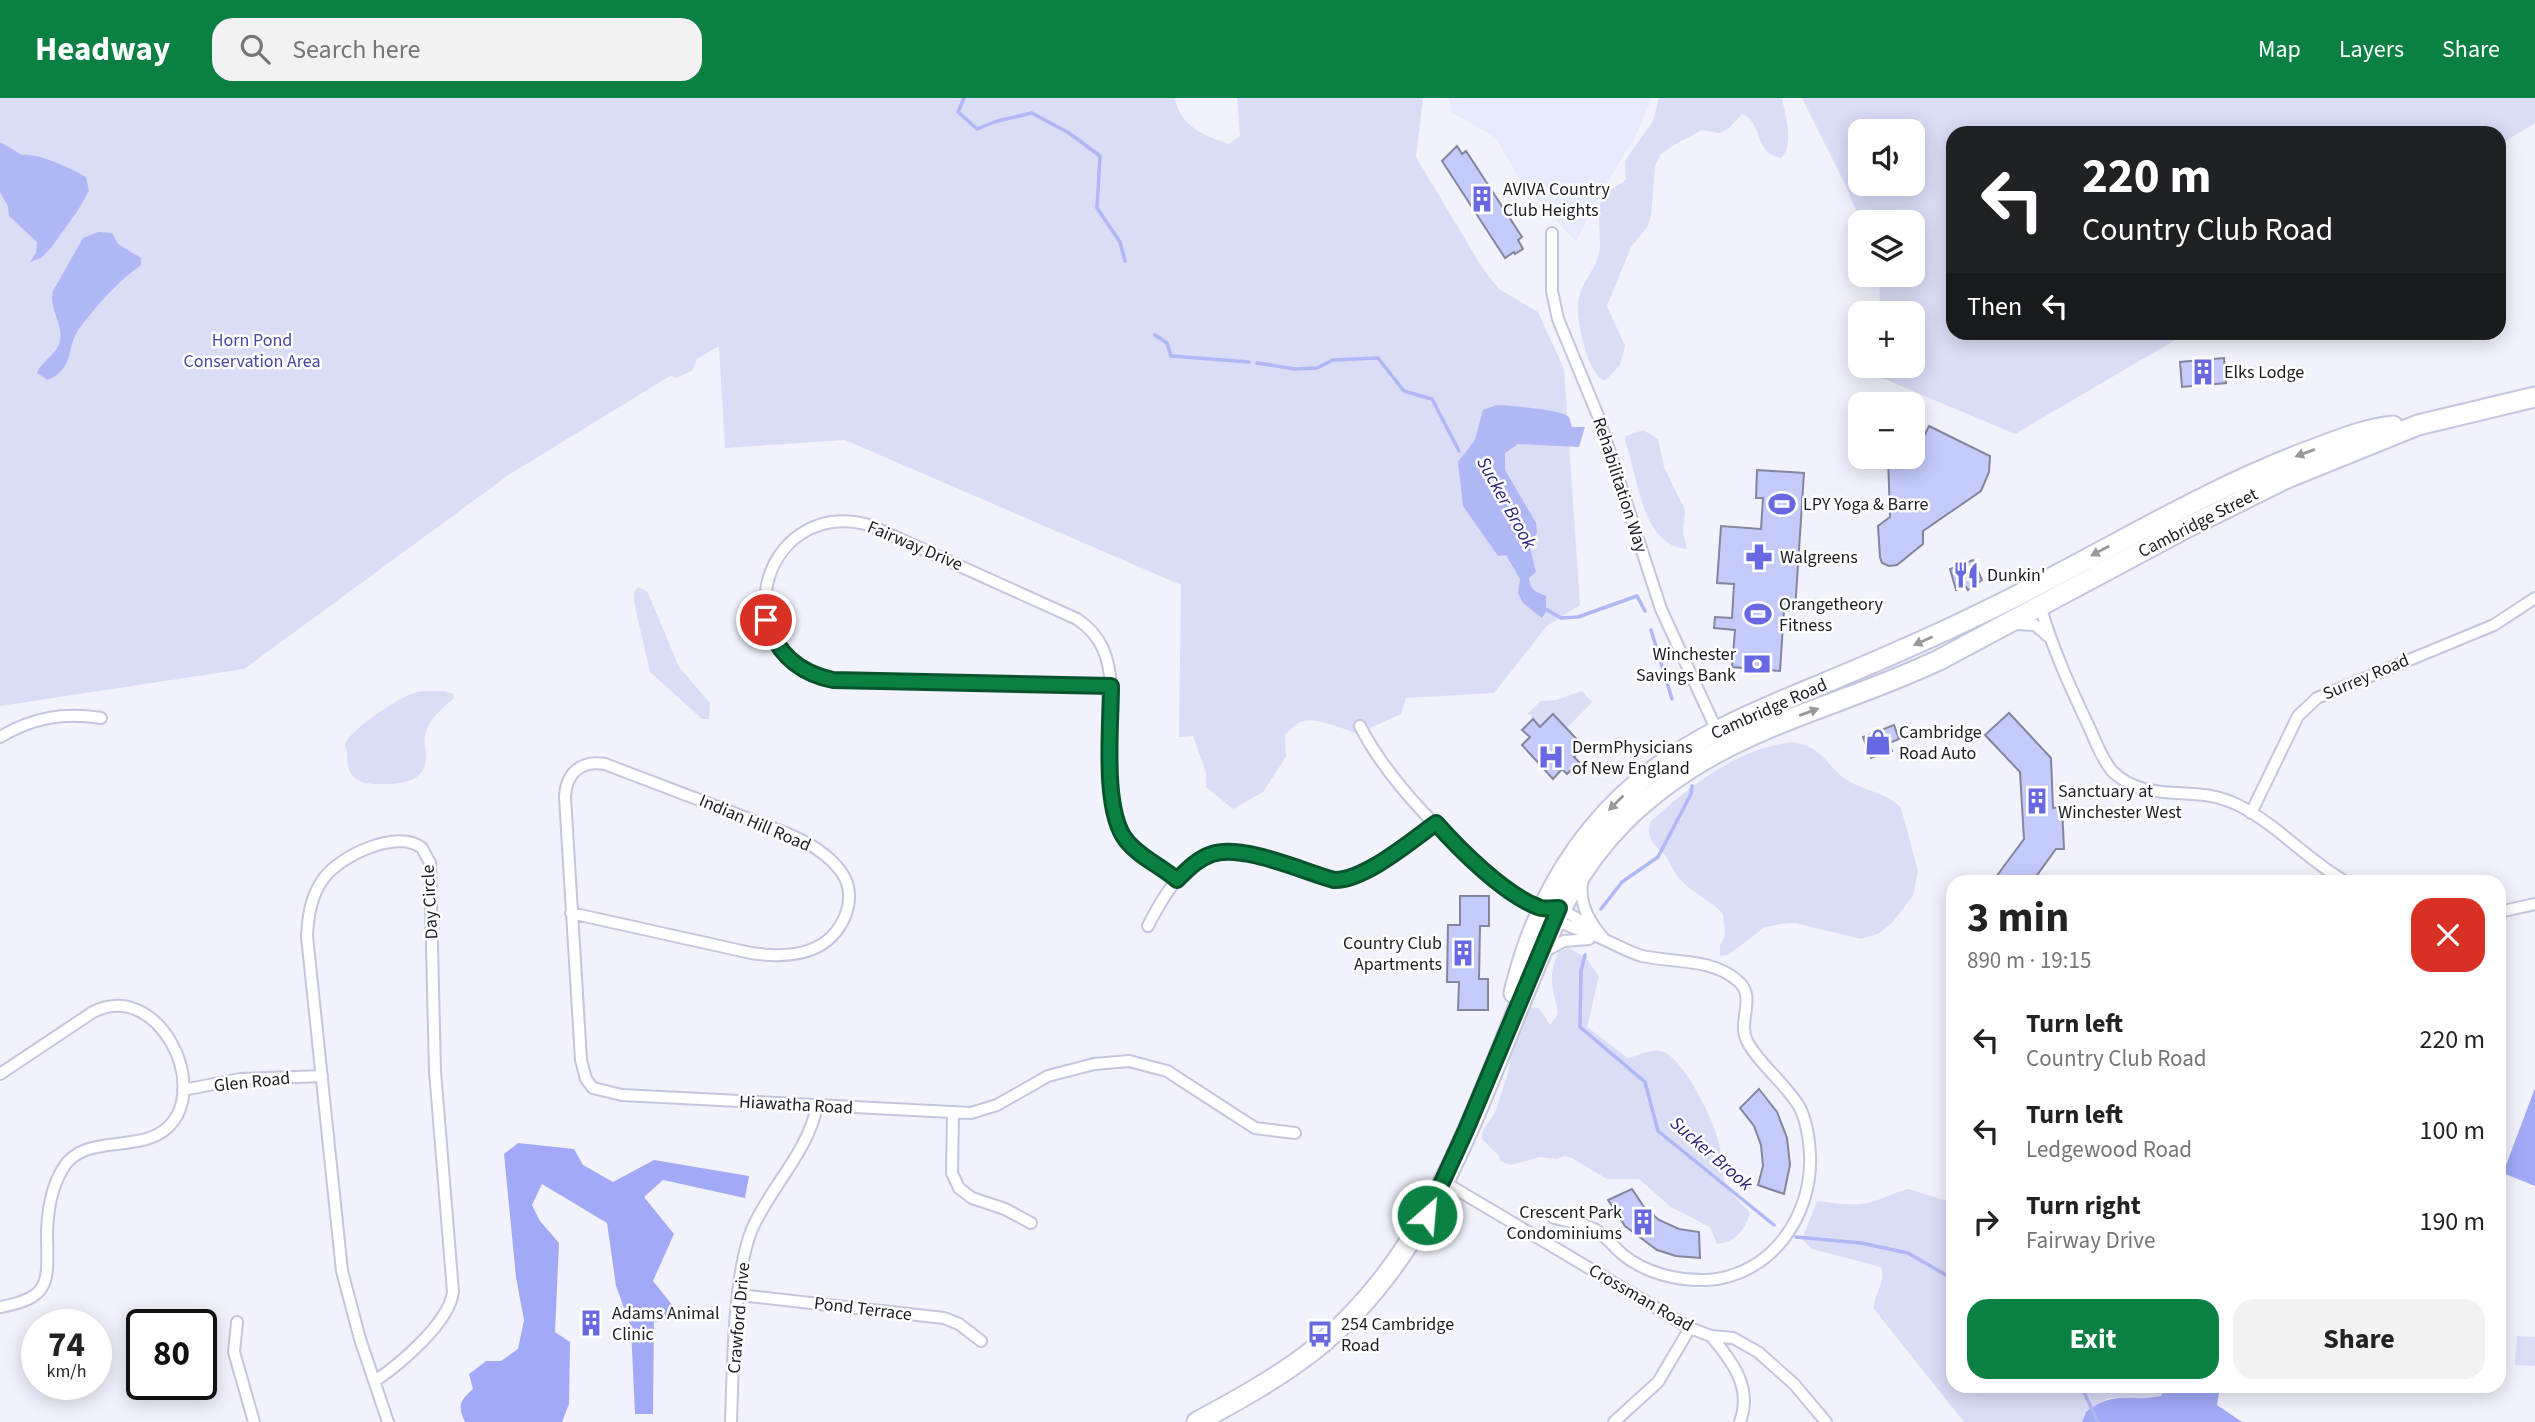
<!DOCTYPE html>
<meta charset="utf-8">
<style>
:root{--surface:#fff;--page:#f2f2f2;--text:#222;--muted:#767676;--accent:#0b8043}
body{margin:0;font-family:"Source Sans 3",sans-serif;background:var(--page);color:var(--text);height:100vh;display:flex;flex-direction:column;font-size:26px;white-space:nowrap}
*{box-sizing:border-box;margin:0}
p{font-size:23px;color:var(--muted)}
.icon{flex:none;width:38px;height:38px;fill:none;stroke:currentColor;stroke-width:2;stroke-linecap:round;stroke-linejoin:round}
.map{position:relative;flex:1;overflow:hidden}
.details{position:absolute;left:1946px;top:777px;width:560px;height:518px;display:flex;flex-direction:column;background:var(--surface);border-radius:21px;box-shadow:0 4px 18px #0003}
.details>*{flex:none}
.top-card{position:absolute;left:1946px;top:28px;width:560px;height:214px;border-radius:21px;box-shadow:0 4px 18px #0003;background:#202124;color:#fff;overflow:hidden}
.buttons{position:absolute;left:1848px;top:21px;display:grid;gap:14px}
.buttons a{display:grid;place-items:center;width:77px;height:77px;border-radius:14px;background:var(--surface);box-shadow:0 4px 18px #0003;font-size:35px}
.speed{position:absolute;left:21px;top:1211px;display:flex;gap:14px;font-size:35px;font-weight:700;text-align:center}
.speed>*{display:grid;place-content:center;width:91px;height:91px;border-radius:50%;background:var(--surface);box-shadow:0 4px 18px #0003;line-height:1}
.speed small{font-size:18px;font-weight:400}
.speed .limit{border:4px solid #111;border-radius:10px;background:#fff;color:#111}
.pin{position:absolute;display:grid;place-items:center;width:60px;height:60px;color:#fff;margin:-30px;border:4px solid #fff;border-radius:50%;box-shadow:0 2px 7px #0007}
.me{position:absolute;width:77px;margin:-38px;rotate:27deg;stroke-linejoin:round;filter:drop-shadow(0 0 5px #0008)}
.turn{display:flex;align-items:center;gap:24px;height:147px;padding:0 21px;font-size:32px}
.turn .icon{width:91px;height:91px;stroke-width:2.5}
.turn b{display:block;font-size:49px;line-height:60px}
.then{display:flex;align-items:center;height:66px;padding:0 21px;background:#0003;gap:14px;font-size:26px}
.round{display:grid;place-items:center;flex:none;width:74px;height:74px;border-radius:21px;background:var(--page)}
.headline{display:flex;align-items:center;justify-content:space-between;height:119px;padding:0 21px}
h1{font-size:42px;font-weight:700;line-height:52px}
.cta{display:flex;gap:14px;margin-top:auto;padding:14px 21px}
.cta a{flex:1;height:80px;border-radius:21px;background:var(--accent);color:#fff;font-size:28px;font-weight:700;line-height:80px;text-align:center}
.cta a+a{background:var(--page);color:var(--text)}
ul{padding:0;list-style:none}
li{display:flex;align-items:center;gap:21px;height:91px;padding:0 21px}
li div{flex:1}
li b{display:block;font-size:26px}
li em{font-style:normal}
header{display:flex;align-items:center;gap:42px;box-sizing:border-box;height:98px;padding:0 35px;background:var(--accent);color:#fff}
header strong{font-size:33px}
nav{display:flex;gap:38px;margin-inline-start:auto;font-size:24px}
.search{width:490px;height:63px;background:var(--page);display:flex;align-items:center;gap:18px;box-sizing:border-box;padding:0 24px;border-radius:21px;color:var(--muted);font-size:26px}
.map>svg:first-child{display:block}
.built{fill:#e7eafd}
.green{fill:#daddf6;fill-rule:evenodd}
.forest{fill:#a2a9f7}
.water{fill:#b0b7f5}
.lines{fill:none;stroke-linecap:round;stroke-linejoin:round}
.stream{stroke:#b0b7f5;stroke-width:3.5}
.building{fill:#c4cafa;stroke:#83869c;stroke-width:2}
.street-casing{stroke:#c3c6de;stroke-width:14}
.highway-casing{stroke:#c3c6de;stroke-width:23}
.street{stroke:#fff;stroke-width:10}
.highway{stroke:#fff;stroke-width:19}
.oneway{fill:#98999d}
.route-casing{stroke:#07532c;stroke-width:18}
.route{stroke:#0b8043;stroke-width:12}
.labels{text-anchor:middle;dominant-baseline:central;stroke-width:5;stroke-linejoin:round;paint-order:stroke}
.poi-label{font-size:18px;fill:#1b1c25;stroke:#fff;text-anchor:start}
.park-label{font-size:18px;fill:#4847a1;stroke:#fff}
.street-label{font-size:18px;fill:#1b1c25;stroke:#fff}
.water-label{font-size:19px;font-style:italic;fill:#2b237a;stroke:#fff}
</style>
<header>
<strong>Headway</strong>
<div class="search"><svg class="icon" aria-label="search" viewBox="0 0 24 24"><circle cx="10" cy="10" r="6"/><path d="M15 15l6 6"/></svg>Search here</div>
<nav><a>Map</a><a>Layers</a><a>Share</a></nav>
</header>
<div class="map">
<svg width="2535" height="1324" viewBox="0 0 2535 1324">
<rect width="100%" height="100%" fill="#f1f2fc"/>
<path class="built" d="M1449,0h202l-15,37 -38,63 -22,44 -55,-60 -25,-44 -45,-26z"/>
<path class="green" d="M0,0h1175c4,28 30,38 54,46l11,-8 -3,-38h186l-7,59 67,112 16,20 39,23 26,57 16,236 -33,21 -53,67 -88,5 -5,16 -44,20c-11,-5 -43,-17 -54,-13 -7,2 -12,9 -18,13l1,23 -23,35 -30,17 -27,-22v-15l-13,-36 -14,1 2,-152 -336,-145 -120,8 -6,-102 -22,13 -5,12 -16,7 -6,-2 -160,98 -266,195 -244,37z
M1659,0h123c3,17 13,46 -1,60 -29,-6 -16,-34 -39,-44l-14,15 -8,4 -18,-3 -28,15 -13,9 -6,12 -4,50 -4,11 -16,20 -24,59 18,40 -5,19 -15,16c-18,-6 -31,-66 -26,-84 3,-15 17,-28 20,-44 4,-18 -6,-43 6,-58 5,-7 15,-9 21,-16l-1,-18 28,-40z
M1802,0h733v25l-36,22v-12h-546v199l234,1 -172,101 -133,-56 1,-12h30v-53h-34l1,-21 -3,-17h36v-53h-52l-17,-40zM1860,33h53v53h-53z
M1643,332l15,9 6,28 21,43 -2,22 4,17c-47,-3 -49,-76 -62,-108l1,-5z
M638,489l9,4 32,76 31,36 -1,16h-7l-52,-47 -16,-70v-10z
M445,593l8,3 1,4c-11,10 -22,18 -28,33 -3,10 0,18 0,27 -1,26 -28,26 -47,26 -11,0 -22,0 -29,-12 -4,-7 -1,-17 -5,-26 1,-14 58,-52 73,-54 9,-2 18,-1 27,-1z
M1582,593l10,11 -25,26 -14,-14 -13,13 -12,-14 13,-12 15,-1z
M1793,644c34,7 31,23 54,38 17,11 41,13 54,28l17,63 -5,25 -22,28 -13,10 -17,5 -66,-16 -14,1 -16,3 -37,28 -8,1v-10l5,-11 -2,-21c-12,-14 -32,-21 -44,-36 -6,-7 -9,-17 -15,-24 -11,-9 -19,-18 -13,-33 42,-37 85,-72 142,-79z
M1569,850l16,9 14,19 -12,51 41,31c12,-3 25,-11 36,-6 21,9 53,73 56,96 2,12 1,25 6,37 5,11 17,18 24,29 -6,16 -14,28 -33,30l-7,-17 -39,-20 -32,-28h-32l-35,-21 -8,-2 -7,3 -17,-2 -29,8 -11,-4 -1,-5 -17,-17c-1,-11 10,-19 14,-29 4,-12 8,-25 12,-37 5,-18 4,-54 22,-66l9,1 11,17 8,-11c-4,-26 -12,-36 1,-62z
M1909,1091l44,14v183h213l-5,10 -13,3 -39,-1 -23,14 -4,10h-118l-90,-113c-1,-16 13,-26 7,-42l-69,-18 -10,-10 15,-38c18,2 33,5 50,2 15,-3 27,-11 42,-14z
M2517,1238l18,1v29l-20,-1z"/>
<path class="forest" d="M2535,990v98l-32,-13z
M518,1045l56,6 9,16 30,17 41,-22 95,16 -4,22 -82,-18 -19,17 30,37 -21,47 28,35 -27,6 -1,92h-18l-4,-87 -15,-41 -9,-63 -65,-39 -10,21 8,16 19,22 -4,89 15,10 -1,62 -7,18h-97c-8,-16 -5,-22 8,-33l-4,-15 17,-13h15l17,-12 6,-29 -8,-43 -12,-123z
M2166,1288h54l-3,19 25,17h-160l4,-10c28,-23 44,-9 75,-16z"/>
<path class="water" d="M0,44l22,13c15,-3 51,14 64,22l3,14 -11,19 -27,38 -10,10 -11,4 6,-9 1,-11 -28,-26 -1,-10 -8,-14z
M98,134l14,1 6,11 23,14v7c-24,17 -45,41 -62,64 -14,19 -3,38 -31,51l-11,-7c5,-12 20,-19 23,-32 4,-16 -12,-33 -7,-50l30,-53z
M1497,307c15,1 63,4 72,12l3,10h13l-6,20 -61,-3 -13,9v17l31,53 1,10 -8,11 7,28 -7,6c1,13 8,14 17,18v16l-4,6 -19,-15 -5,-10 2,-14 -14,-24 -8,1 -35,-50 -5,-44 17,-22 8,-30z"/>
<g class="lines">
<path class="stream" d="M964,0l-6,14 19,17 20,-8 35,-8 37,20 31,23 -3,52 23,34 5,19
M1155,237l12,8 4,13 78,6
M1257,265l38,6 22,-1 16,-8 45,-2 26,33 28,8 27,52
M1544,510l17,10 17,-1 59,-21 8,15
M1651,532l21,69
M1601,811l21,-27 36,-25 33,-63 1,-8
M1585,857l-4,16 -1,56 65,55 13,49 116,94
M1796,1139l65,6 47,10 45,26
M2081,1288l17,36"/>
</g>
<path class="building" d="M1457,48l5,8 4,-3 56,86 -4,3 5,9 -8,5 -1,-2 -9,6 -63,-97z
M2224,260l2,25 -44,4 -2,-25z
M1929,328l61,30 -1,16 -8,19 -58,40v13l-26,21 -8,1 -7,-3 -2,-6 -2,-31 12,-9 -2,-60h25v-12l5,3z
M1757,372l47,3 -9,138 -11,-1 -4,61 -48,-4 3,-37 -21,-2 1,-11 17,1 2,-34 -17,-1 4,-57 40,3 2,-31h-7z
M1973,462l9,20 -14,10 -2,-3 -10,3 -6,-21z
M2009,615l42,45 2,50 9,-1 2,42h-8l-24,33h-35l-1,-5 28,-38 -4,-67 -35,-37z
M1553,616l31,33 -10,10 5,5 -12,12 -5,-5 -9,10 -31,-34 8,-8 -8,-7 11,-11 7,8z
M1894,627l5,14 -10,4 3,8 -21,7 -8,-21z
M1460,798h29v30h-9l-1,53h9v31h-30l1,-28h-12l1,-57h12z
M1759,991l18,23 10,26 3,27 -6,29 -26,-9 5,-19 -2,-21 -7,-19 -14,-18z
M1632,1091l12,18 15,13 20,9 20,3 1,26 -24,-2 -19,-6 -32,-24 -17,-26z
M585,1213l13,1 -2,22h-12z"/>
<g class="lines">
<g class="street-casing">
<path id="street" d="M1552,135v58l6,28 40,97 63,193 56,122
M2040,507c12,43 31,84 50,124 6,14 12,30 22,42 8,8 21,15 32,18 33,8 59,-1 94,16 40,20 69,55 108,77
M2015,526l20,1 14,12
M1111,588c-2,-29 -9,-50 -34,-67l-208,-94c-110,-30 -153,137 -27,156l269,5c0,40 -9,123 15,154 13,17 35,26 51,40
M1360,628c32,63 118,149 180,183
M0,639c32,-19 63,-25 101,-19
M2251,715l47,-97 19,-18 177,-73 41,-27
M1583,781c-6,23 6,43 21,60
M1559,810l33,19
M2499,814l36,-8
M571,815l180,40c39,6 79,2 95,-39 5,-14 4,-29 -4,-41 -14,-20 -35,-31 -56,-40l-181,-69c-24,-4 -39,9 -40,33l16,263 5,19 7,9 29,7 349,18 26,-8 51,-29 46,-12 35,-3 38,10 88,57 40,5
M1148,828c17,-34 44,-80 89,-74 19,3 39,11 57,16 15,4 32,12 47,12l38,-18 57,-39
M1545,853l19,-10 25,-2
M0,976l93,-62c65,-33 119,76 74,116 -28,26 -85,4 -105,42 -11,19 -15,45 -15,67 1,45 4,61 -47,70
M183,992l57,-11 82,-3
M953,1015l-1,60 7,15 13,10 33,11 26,14
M1444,1084l246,146 21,8 22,2 25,14 36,32 32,38
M1554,1120c13,3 28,5 40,11 11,6 19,17 28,25 23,19 55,27 85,26 64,-4 106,-64 103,-126 -1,-15 -3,-32 -10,-46 -14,-25 -40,-42 -53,-67 -10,-20 10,-44 -9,-60 -26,-23 -64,-18 -96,-25 -14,-4 -25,-11 -39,-17 -16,-7 -32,-11 -49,-20
M739,1197l205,23 15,6 22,17
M237,1224l-3,30 20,70
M1711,1238c21,25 42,52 29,86
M375,1283c25,-17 74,-58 78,-89l-18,-221 -5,-208 -8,-15c-24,-20 -82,8 -98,30 -13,17 -16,38 -17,58l35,335 18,68 28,83
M731,1324c2,-53 2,-146 21,-193 19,-43 56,-77 65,-123
M1614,1324l44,-40 32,-54"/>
</g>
<g class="highway-casing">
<path id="highway" d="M1514,895c20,-84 59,-156 126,-212 57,-47 125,-73 192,-101 50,-21 101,-43 150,-67 110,-52 212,-119 327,-162 27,-10 55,-22 84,-25
M1197,1324c39,-21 79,-43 114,-70 111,-86 157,-221 208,-346 30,-72 50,-131 108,-188 93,-90 199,-105 312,-158l241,-129 107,-53 131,-53 117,-28"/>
</g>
<use href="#street" class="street"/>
<use href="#highway" class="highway"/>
</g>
<defs><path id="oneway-solid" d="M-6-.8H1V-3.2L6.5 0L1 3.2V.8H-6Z" transform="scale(1.75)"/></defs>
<g class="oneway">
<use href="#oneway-solid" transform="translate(2305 355) rotate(160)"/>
<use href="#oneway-solid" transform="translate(2100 453) rotate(152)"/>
<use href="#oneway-solid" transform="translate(1923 543) rotate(156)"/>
<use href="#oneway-solid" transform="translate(1809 614) rotate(-20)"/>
<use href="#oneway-solid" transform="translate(1616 705) rotate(135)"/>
</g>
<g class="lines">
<g class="route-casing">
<path id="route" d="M766,522c11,33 32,53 67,60l278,6c0,40 -9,123 15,154 13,17 35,26 51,40 10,-10 20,-21 35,-26 31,-10 90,17 122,26 30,1 77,-39 102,-57 24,27 68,71 102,84 6,3 14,1 21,1l-93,222 -39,85"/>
</g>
<use href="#route" class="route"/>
</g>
<defs>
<g id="building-bare" transform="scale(2.1)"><path d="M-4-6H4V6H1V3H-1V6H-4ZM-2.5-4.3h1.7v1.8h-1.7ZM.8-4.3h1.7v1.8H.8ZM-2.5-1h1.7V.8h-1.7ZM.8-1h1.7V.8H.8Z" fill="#6868e2" stroke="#fff" stroke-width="2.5" paint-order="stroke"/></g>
<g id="stadium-bare" transform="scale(2.1)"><path d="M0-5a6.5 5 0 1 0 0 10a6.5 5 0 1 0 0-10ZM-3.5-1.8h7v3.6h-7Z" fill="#6868e2" stroke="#fff" stroke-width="2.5" paint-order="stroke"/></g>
<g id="pharmacy-bare" transform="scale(2.1)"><path d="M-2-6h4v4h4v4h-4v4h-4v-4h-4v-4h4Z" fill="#6868e2" stroke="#fff" stroke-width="2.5" paint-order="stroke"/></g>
<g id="restaurant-bare" transform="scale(2.1)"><path d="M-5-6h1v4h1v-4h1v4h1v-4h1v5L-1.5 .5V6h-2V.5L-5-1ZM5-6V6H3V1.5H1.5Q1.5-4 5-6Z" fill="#6868e2" stroke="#fff" stroke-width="2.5" paint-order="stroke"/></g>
<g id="bank-bare" transform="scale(2.1)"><path d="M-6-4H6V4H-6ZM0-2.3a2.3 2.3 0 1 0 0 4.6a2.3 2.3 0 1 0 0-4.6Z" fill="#6868e2" stroke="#fff" stroke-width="2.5" paint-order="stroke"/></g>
<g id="shop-bare" transform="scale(2.1)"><path d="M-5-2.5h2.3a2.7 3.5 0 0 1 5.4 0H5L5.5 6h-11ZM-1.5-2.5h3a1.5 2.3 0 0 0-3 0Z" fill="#6868e2" stroke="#fff" stroke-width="2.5" paint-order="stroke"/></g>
<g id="hospital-bare" transform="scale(2.1)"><path d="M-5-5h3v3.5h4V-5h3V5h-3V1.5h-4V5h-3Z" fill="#6868e2" stroke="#fff" stroke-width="2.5" paint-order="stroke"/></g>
<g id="bus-bare" transform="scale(2.1)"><path d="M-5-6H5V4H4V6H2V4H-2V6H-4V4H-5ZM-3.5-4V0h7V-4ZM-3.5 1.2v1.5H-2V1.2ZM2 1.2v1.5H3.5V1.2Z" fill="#6868e2" stroke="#fff" stroke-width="2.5" paint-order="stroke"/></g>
</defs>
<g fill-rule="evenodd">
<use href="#building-bare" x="1482" y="101"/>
<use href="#building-bare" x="2203" y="274"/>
<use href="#stadium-bare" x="1782" y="406"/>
<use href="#pharmacy-bare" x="1759" y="459"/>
<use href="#restaurant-bare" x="1966" y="477"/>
<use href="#stadium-bare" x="1758" y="516"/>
<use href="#bank-bare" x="1757" y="566"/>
<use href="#shop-bare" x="1878" y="644"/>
<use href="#hospital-bare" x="1551" y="659"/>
<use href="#building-bare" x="2037" y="703"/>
<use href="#building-bare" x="1463" y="855"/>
<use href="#building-bare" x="1643" y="1124"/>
<use href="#building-bare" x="591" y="1225"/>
<use href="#bus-bare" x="1320" y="1236"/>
</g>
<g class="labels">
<g class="poi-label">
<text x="1503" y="91">AVIVA Country<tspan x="1503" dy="21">Club Heights</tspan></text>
<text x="2224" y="274">Elks Lodge</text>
<text x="1803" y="406">LPY Yoga &amp; Barre</text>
<text x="1780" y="459">Walgreens</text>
<text x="1987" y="477">Dunkin'</text>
<text x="1779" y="506">Orangetheory<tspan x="1779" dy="21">Fitness</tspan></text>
<text x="1736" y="556" text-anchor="end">Winchester<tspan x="1736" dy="21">Savings Bank</tspan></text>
<text x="1899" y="634">Cambridge<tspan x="1899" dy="21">Road Auto</tspan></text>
<text x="1572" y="649">DermPhysicians<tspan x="1572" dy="21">of New England</tspan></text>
<text x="2058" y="693">Sanctuary at<tspan x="2058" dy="21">Winchester West</tspan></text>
<text x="1442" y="845" text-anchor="end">Country Club<tspan x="1442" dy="21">Apartments</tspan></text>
<text x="1622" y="1114" text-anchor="end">Crescent Park<tspan x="1622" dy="21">Condominiums</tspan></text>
<text x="612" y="1215">Adams Animal<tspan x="612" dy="21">Clinic</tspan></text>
<text x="1341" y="1226">254 Cambridge<tspan x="1341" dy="21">Road</tspan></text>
</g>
<g class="park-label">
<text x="252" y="242">Horn Pond<tspan x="252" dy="21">Conservation Area</tspan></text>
</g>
<g class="street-label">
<text transform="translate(1620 387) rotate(72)">Rehabilitation Way</text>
<text transform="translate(2198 425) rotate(-27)">Cambridge Street</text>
<text transform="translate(915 448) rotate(23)">Fairway Drive</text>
<text transform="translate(2366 579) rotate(-23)">Surrey Road</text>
<text transform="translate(1769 611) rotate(-24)">Cambridge Road</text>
<text transform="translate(755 725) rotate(23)">Indian Hill Road</text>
<text transform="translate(430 804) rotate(-93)">Day Circle</text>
<text transform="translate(252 984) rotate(-6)">Glen Road</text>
<text transform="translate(796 1007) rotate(3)">Hiawatha Road</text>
<text transform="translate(1641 1200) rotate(30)">Crossman Road</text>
<text transform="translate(863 1211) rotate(7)">Pond Terrace</text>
<text transform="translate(739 1220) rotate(-85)">Crawford Drive</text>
</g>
<g class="water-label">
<text transform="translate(1506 405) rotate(61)">Sucker Brook</text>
<text transform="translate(1711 1056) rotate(41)">Sucker Brook</text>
</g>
</g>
</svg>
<div class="buttons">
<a><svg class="icon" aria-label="sound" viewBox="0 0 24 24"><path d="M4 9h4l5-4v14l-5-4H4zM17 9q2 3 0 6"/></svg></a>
<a><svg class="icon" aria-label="layers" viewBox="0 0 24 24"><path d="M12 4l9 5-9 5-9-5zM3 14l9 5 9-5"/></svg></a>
<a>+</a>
<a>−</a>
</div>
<div class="speed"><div>74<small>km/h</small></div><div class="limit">80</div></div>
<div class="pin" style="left:766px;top:522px;background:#d93025"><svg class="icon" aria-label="arrive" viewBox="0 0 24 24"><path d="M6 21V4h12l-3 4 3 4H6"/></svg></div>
<svg class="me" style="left:1427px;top:1117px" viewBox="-20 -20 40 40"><circle r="17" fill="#0b8043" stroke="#fff" stroke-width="3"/><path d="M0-11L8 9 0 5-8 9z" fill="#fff"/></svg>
<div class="top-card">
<div class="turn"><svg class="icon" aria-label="left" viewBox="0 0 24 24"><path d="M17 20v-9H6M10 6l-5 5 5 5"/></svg><div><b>220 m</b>Country Club Road</div></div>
<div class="then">Then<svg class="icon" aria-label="left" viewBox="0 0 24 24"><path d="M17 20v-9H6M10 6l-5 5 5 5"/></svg></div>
</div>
<section class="details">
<div class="headline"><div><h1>3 min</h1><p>890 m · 19:15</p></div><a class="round" style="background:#d93025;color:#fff"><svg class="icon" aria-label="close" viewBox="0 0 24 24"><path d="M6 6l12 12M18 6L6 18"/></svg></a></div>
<ul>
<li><svg class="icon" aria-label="left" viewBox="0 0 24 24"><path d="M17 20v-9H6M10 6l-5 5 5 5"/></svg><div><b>Turn left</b><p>Country Club Road</p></div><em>220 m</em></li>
<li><svg class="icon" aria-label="left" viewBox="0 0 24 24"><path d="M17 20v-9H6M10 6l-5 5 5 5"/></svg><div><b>Turn left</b><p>Ledgewood Road</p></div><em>100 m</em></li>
<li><svg class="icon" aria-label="right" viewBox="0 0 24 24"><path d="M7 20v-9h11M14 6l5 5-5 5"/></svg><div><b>Turn right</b><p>Fairway Drive</p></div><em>190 m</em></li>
</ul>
<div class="cta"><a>Exit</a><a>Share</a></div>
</section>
</div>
